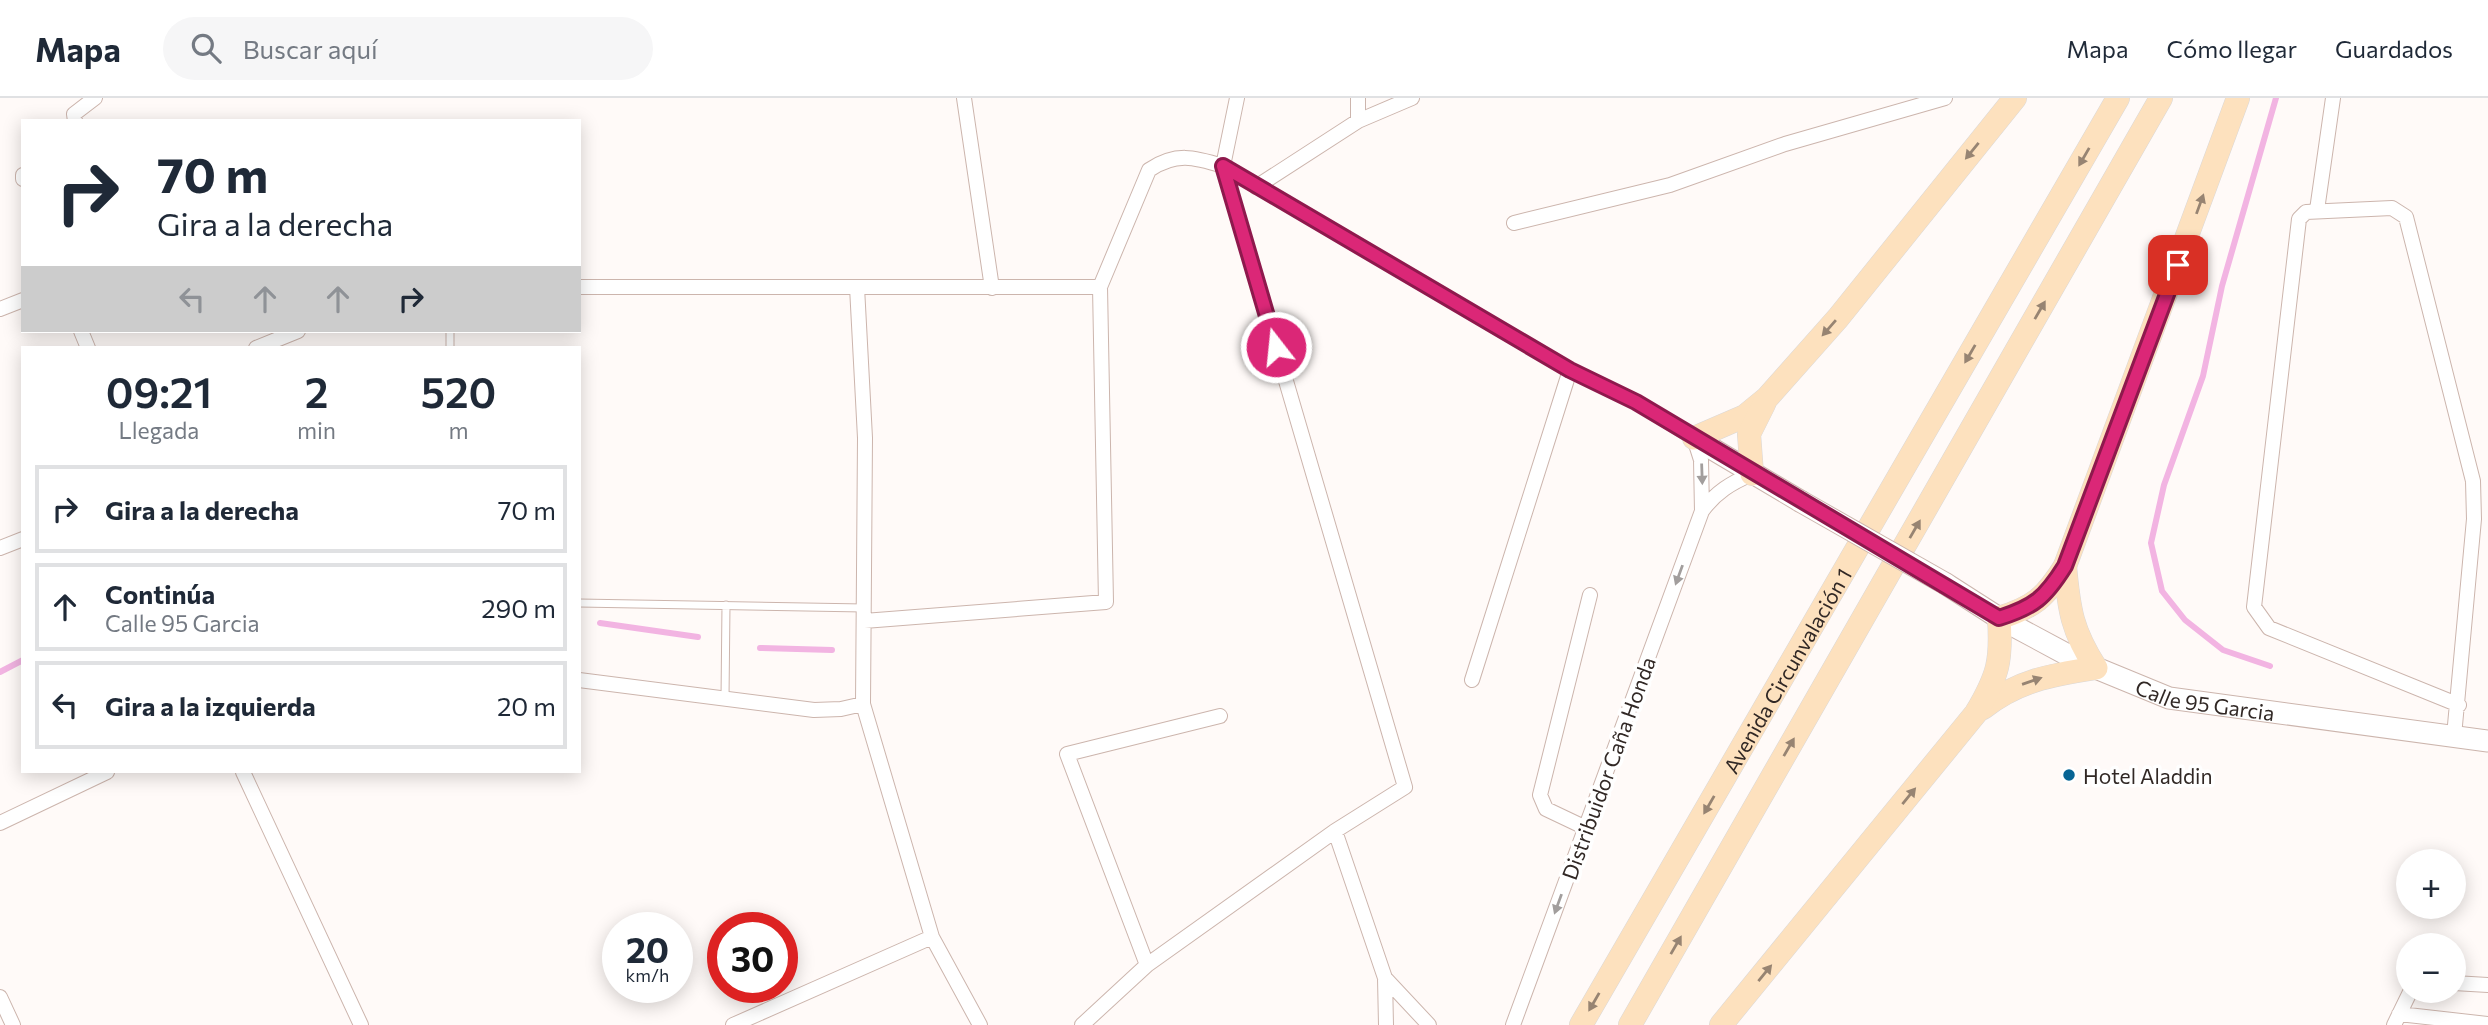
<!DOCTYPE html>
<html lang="es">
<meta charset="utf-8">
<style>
:root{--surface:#fff;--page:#f6f6f7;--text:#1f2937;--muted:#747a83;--line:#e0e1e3}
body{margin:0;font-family:Commissioner,sans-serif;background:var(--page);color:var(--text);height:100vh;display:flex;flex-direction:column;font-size:26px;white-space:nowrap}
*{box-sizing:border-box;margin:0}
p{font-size:23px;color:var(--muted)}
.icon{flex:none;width:38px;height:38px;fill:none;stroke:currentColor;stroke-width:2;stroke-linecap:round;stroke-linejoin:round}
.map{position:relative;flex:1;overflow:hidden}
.side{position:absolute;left:21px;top:248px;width:560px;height:427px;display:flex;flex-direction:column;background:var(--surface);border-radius:0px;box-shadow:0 4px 18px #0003}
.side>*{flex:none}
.guide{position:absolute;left:21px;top:21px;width:560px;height:214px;border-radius:0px;box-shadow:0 4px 18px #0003;background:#fff;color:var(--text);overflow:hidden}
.controls{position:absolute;left:2396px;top:751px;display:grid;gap:14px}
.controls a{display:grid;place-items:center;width:70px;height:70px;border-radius:50%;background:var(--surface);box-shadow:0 4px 18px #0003;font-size:35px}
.speed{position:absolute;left:602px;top:814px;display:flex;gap:14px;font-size:35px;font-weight:700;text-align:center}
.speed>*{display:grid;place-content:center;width:91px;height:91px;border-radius:50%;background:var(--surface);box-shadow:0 4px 18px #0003;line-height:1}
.speed small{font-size:18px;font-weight:400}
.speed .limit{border:10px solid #d22;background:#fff;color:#111}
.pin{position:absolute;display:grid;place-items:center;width:60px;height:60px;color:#fff;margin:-30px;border-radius:14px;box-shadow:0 4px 10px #0006}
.me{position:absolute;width:77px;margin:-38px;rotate:344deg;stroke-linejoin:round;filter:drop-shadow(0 0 5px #0008)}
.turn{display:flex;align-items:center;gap:24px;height:147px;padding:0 21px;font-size:32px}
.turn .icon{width:91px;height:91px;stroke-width:2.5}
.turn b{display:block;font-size:49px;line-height:60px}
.lanes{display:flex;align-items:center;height:66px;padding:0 21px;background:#0003;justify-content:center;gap:35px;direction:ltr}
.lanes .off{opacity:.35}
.eta{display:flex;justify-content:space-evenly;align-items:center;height:119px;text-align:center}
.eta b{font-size:42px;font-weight:600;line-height:49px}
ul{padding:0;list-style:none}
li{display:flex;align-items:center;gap:21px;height:88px;margin:0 14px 10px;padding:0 7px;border:4px solid var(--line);border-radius:0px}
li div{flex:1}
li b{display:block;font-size:26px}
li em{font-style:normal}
header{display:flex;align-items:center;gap:42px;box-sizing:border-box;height:98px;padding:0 35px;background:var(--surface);border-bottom:2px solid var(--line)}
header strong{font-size:33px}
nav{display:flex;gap:38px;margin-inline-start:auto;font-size:24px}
.search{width:490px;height:63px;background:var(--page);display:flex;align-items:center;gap:18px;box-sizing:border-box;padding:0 24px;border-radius:38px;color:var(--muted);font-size:26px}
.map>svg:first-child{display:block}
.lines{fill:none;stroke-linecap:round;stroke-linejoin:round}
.stream{stroke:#f2b4e2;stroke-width:6}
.lane-casing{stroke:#ccb5ad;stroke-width:9}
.street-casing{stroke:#ccb5ad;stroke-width:16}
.secondary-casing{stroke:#ccb5ad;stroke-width:23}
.primary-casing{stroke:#dad8d8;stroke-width:24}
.lane{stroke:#fff;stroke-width:7}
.street{stroke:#fff;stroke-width:14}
.secondary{stroke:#fff;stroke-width:21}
.primary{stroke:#fde1be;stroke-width:23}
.secondary-bridge-casing{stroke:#ccb5ad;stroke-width:23;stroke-linecap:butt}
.secondary-bridge{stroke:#fff;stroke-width:21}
.oneway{fill:#978472}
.oneway2{fill:#a29e9d}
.route-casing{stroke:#8e194d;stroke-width:18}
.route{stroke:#db2777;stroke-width:12}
.poi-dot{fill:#076494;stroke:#fff;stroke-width:2.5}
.labels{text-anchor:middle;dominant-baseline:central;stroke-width:7;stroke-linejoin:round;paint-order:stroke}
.street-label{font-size:21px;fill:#312825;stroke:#fff}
.poi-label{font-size:21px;fill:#312825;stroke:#fff;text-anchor:start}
</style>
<header>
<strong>Mapa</strong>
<div class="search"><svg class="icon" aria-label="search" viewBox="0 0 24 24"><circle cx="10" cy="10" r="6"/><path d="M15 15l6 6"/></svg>Buscar aquí</div>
<nav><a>Mapa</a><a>Cómo llegar</a><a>Guardados</a></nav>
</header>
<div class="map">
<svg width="2488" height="927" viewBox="0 0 2488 927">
<rect width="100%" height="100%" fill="#fffaf8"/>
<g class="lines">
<path class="stream" d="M600,525l98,14
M760,550l72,2
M2270,568l-47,-16 -38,-30 -23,-29 -11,-48 13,-58 39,-109 19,-90 54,-188
M0,574l23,-12"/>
<g class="lane-casing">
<path id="lane" d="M450,233v17
M579,505l285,5
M725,600l1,-93"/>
</g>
<g class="street-casing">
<path id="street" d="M964,0l28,190
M75,23l-1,-7 21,-16
M1358,23v-23
M23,77v4
M1256,89l102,-66 54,-23
M2317,112l16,-112
M1514,125l156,-38 115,-41 160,-46
M579,189h521l49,-117c27,-18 45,-13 74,-4l347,204 66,32 58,36 7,22 1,51
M857,189l8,151 -2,266 69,233 48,88
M0,211l23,-9
M81,233l7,17
M256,250l42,-17
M0,450l23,-9
M864,523l242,-19 -6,-315
M579,582l235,30 27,-1 22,-5
M1472,582l98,-310
M2454,638l20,-217 -1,-38 -67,-264 -14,-9 -86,4 -7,7 -45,388 15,21 190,77
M243,674l118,253
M0,725l107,-51
M1586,730l-40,-19 -6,-14 50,-200
M1335,733l50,147 1,47
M1147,867l-80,-211 153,-38
M1385,880l44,47
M2454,885l34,2
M0,899l13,28
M2399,916l89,10
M733,927l199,-88
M1082,927l65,-60 188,-134 70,-44 -182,-621 14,-68
M1513,927l189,-514c14,-19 29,-28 50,-37
M2394,927l17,-35"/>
</g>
<g class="secondary-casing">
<g id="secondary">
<path d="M1694,340l106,63"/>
<path id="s1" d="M1946,486l53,34 80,43 90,37 319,43"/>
</g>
</g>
<g class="primary-casing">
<g id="primary">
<path d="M1694,340l51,-22 22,-18 71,-80 177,-220"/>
<path d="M1752,376l-3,-40 15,-30"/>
<path d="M1983,610c36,-28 69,-33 113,-40 -24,-37 -27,-58 -31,-102"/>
<path id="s2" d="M1581,927l537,-927"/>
<path d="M1630,927l531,-927"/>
<path d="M1721,927l255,-312c22,-37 26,-52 23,-95 35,-11 46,-20 66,-52l173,-468"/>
</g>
</g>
<use href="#lane" class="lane"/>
<use href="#street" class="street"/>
<use href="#secondary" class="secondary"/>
<use href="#primary" class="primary"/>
<g class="secondary-bridge-casing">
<path id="secondary-bridge" d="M1800,403l146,83"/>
</g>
<use href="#secondary-bridge" class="secondary-bridge"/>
</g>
<defs><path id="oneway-solid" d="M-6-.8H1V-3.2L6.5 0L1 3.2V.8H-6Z" transform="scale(1.75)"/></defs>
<g class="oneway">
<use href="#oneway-solid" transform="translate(1972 53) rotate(129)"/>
<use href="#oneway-solid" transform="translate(2084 59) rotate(120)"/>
<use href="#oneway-solid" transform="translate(2200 106) rotate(-70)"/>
<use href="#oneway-solid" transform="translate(2040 212) rotate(-60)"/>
<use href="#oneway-solid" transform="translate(1829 230) rotate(131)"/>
<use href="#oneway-solid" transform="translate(1970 256) rotate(120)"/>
<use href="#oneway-solid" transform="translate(1915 431) rotate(-60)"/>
<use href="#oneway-solid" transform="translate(2032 583) rotate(-19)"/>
<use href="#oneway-solid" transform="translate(1789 649) rotate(-60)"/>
<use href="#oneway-solid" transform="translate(1909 698) rotate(-51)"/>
<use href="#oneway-solid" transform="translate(1709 707) rotate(120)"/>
<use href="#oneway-solid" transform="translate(1676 847) rotate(-60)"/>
<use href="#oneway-solid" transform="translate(1765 875) rotate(-51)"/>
<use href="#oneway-solid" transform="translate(1594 904) rotate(120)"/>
</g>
<g class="oneway2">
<use href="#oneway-solid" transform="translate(1702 376) rotate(88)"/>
<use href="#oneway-solid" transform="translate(1679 477) rotate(110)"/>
<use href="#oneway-solid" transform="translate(1558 806) rotate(110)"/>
</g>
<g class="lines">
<g class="route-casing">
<path id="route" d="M1276,249l-53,-181 347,204 66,32 363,216c35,-11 46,-20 66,-52l113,-301"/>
</g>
<use href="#route" class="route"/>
</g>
<circle class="poi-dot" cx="2069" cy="677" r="7"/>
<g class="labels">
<g class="street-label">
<text stroke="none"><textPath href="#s2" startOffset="410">Avenida Circunvalación 1</textPath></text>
<text stroke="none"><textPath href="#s1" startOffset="287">Calle 95 Garcia</textPath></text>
<text transform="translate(1608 670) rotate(-70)">Distribuidor Caña Honda</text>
</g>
<g class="poi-label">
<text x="2083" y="677">Hotel Aladdin</text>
</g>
</g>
</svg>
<div class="controls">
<a>+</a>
<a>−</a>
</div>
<div class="speed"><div>20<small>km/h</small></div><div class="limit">30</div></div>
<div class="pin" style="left:2178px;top:167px;background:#d93025"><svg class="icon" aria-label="arrive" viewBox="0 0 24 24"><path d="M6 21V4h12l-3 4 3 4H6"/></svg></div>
<svg class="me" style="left:1276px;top:249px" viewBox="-20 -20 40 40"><circle r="17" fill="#db2777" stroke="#fff" stroke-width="3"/><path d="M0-11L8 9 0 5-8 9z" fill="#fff"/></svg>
<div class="guide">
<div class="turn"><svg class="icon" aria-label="right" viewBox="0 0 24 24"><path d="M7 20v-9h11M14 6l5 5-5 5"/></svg><div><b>70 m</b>Gira a la derecha</div></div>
<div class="lanes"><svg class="icon off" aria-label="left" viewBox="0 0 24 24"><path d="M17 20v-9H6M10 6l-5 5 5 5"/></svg><svg class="icon off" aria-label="ahead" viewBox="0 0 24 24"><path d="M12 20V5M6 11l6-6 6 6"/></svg><svg class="icon off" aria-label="ahead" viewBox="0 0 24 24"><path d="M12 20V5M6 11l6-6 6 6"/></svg><svg class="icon" aria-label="right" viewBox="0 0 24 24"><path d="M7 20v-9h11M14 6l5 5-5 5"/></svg></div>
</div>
<section class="side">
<div class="eta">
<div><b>09:21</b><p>Llegada</p></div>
<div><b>2</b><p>min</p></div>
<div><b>520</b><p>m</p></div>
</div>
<ul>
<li><svg class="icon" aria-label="right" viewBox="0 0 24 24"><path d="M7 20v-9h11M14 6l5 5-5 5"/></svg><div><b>Gira a la derecha</b></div><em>70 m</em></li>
<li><svg class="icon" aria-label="ahead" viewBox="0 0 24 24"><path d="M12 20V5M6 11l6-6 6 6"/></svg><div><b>Continúa</b><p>Calle 95 Garcia</p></div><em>290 m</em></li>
<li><svg class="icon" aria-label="left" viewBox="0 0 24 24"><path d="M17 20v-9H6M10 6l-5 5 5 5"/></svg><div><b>Gira a la izquierda</b></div><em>20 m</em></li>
</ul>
</section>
</div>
